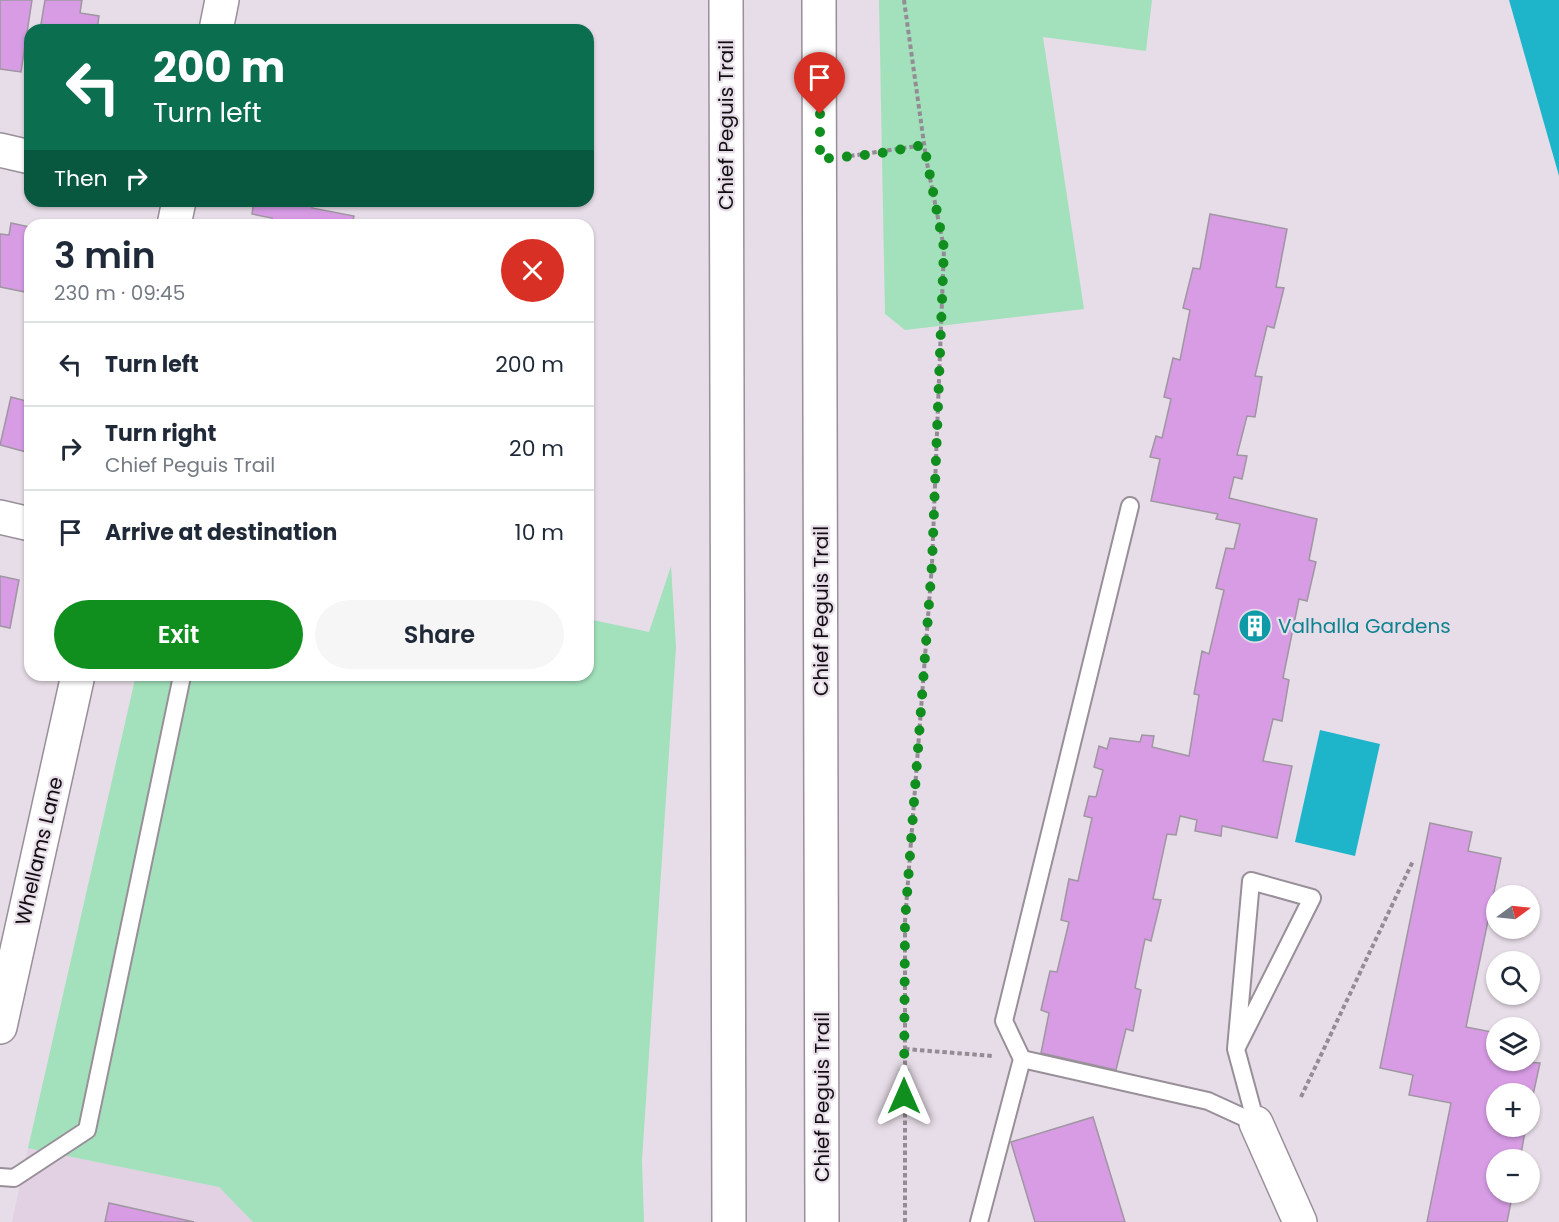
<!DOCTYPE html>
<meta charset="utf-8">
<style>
:root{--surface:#fff;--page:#f6f6f7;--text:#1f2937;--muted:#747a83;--line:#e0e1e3;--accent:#108f1e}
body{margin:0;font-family:Poppins,sans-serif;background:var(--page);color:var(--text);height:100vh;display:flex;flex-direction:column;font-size:22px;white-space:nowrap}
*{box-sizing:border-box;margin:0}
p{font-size:20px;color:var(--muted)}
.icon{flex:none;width:33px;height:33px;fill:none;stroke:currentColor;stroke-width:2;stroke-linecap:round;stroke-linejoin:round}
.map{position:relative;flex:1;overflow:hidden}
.sheet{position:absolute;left:24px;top:219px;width:570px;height:462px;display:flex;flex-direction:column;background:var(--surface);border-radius:18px;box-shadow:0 2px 4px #0004}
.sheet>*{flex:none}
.guide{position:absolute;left:24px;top:24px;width:570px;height:183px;border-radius:18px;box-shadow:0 2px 4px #0004;background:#0b6e4f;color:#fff;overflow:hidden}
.needle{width:39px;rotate:75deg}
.tools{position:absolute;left:1486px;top:885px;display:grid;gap:12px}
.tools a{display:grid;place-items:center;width:54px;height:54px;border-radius:50%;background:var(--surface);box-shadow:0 2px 4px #0004;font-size:30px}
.pin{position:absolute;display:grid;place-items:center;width:51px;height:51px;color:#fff;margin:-62px -26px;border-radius:50% 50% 50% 0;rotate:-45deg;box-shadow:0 0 6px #0007}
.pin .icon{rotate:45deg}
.me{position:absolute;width:66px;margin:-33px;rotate:0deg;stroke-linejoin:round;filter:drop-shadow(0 0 4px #0008)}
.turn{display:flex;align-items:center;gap:21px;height:126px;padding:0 30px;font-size:27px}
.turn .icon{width:78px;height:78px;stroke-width:2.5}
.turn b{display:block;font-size:42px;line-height:51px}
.then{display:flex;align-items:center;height:57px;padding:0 30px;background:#0003;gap:12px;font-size:22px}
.round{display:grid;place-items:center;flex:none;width:63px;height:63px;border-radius:32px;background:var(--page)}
.head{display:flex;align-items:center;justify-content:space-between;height:102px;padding:0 30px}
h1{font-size:36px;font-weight:600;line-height:45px}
.button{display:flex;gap:12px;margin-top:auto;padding:12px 30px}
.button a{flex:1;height:69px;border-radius:36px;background:var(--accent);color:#fff;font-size:24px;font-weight:600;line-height:69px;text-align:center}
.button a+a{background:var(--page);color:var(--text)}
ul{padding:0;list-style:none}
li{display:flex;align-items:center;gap:18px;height:84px;padding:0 30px;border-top:2px solid var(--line)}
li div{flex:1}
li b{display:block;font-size:22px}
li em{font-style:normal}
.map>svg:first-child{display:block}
.built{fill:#e1d1e2}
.green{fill:#a2e1bb}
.water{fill:#1eb5cb}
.building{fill:#d79ce4;stroke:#9e96a0;stroke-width:1.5}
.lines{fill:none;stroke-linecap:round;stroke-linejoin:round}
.service-casing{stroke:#988f98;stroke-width:20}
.minor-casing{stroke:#988f98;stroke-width:36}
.primary-casing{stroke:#988f98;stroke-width:36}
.path{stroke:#948c95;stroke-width:4;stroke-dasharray:4.5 3;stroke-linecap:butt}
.service{stroke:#fff;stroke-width:16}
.minor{stroke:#fff;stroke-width:33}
.primary{stroke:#fff;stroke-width:33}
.route{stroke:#108f1e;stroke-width:10;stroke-dasharray:0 18}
.labels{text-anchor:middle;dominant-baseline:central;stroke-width:4.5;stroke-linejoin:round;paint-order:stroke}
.street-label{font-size:20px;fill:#110d11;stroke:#e7dde8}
.culture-label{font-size:20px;fill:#0d838f;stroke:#e7dde8;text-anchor:start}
</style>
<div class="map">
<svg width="1559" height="1222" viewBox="0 0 1559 1222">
<rect width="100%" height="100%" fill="#e7dde8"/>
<path class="built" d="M28,1148l191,39 34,35h-241z"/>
<path class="green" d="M879,0h273l-6,51 -103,-14 41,272 -179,21 -20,-16z
M671,566l5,81 -34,513 2,62h-391l-34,-35 -191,-39 108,-473h452v-56l61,13z"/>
<path class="water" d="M1509,0h50v176z
M1320,730l60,14 -25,112 -60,-14z"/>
<path class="building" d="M0,0h32l-11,72 -21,-3z
M45,0h37l-2,13 19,3 -2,14h-57z
M254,201h59l-1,7 42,8 -2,9h-81l1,-7 -20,-4z
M1210,214l77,15 -11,58 8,1 -10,40 -7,-2 -12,50 7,1 -7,40 -8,-1 -10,39 10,1 -5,23 -8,-2 -5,21 88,21 -8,41 7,2 -9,39 -8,-2 -16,79 6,2 -7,41 -9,-2 -10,42 29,5 -15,72 -55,-12 -1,10 -26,-5 2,-11 -17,-4 -4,19 -9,-1 -14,65 8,1 -10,41 -6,-2 -10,49 6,2 -8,41 -7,-2 -10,41 -75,-17 8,-40 -8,-3 9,-39 7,1 12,-50 -8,-2 8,-41 9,2 14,-63 -8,-2 5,-20 7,1 7,-27 -9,-3 5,-21 8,3 3,-11 30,4 2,-7 12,1 -2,11 37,9 10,-61 -5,-1 8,-43 7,3 15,-64 -8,-2 10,-40 8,1 6,-25 -24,-5 2,-5 -67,-13 9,-42 -10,-2 6,-21 6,2 9,-39 -7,-2 9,-39 7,2 10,-50 -7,-2 10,-40 7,1z
M11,223l19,4v66l-30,-6v-53l9,1z
M11,397l19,5v51l-30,-8z
M0,576l19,4 -9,48 -10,-2z
M1430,823l42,9 -4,19 33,7 -35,169 31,6v27l43,3 -10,46v-15h-33v32h29l-6,34h-23v32h16l-6,30h-80l24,-119 -42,-8 4,-20 -33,-7z
M1093,1117l32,105h-90l-24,-80z
M109,1203l85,19h-89z"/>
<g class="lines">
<g class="service-casing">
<path id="service" d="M1130,506l-126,515 18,38 186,42 48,22
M1236,1049l76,-151 -61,-17 -15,168 20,74
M0,1177l14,1 73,-48 95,-454 -3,-1
M979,1222l43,-163"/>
</g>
<g class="minor-casing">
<path id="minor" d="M216,30l6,-30
M0,150l30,7
M174,225l5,-24
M0,517l30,7
M0,1027l78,-352
M1256,1123l44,99"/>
</g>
<g class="primary-casing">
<path id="primary" d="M726,0l3,1222
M819,0l3,1222"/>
</g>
<path class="path" d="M904,0l22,158 18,90 -12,316 -27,357v301
M850,156l74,-11
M905,1049l88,7
M1301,1097l112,-236"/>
<use href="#service" class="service"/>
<use href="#minor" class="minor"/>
<use href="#primary" class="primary"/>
</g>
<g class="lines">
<path class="route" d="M820,114v45l56,-5 48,-9 20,103 -12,316 -27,357 -1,175"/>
</g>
<defs>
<g id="building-disc" transform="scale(1.725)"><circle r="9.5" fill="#0f9aa8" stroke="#e7dde8"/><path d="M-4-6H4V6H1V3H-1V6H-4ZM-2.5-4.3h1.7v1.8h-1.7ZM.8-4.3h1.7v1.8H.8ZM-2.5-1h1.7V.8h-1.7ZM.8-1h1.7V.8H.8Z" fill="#fff"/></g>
</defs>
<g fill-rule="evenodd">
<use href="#building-disc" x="1255" y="626"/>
</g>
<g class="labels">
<g class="street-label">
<text transform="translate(726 125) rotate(-90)">Chief Peguis Trail</text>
<text transform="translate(821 611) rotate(-90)">Chief Peguis Trail</text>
<text transform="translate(39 851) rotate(-77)">Whellams Lane</text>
<text transform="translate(822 1097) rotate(-90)">Chief Peguis Trail</text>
</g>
<g class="culture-label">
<text x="1278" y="626">Valhalla Gardens</text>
</g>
</g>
</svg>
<div class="tools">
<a><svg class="needle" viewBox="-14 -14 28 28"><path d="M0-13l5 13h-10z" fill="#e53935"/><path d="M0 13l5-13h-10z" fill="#747a83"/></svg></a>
<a><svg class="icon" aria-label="search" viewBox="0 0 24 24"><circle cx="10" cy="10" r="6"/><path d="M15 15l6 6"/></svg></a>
<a><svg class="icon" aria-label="layers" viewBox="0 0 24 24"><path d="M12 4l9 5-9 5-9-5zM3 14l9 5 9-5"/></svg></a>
<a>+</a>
<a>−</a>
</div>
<div class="pin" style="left:820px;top:114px;background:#d93025"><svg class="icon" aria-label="arrive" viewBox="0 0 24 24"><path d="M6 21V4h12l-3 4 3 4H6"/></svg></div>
<svg class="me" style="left:904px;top:1096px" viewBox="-20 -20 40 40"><path d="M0-17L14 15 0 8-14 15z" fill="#108f1e" stroke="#fff" stroke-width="4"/></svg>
<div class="guide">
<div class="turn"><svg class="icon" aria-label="left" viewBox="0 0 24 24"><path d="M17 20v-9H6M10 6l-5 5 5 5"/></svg><div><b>200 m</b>Turn left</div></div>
<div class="then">Then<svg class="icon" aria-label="right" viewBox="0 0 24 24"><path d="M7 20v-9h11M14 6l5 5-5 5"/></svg></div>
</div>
<section class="sheet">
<div class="head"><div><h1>3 min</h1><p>230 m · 09:45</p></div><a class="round" style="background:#d93025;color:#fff"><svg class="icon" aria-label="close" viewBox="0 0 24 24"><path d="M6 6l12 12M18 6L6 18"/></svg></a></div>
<ul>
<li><svg class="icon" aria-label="left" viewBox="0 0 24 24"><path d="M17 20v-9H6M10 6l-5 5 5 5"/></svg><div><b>Turn left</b></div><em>200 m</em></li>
<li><svg class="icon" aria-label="right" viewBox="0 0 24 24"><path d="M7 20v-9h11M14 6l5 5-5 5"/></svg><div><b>Turn right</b><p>Chief Peguis Trail</p></div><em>20 m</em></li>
<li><svg class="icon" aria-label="arrive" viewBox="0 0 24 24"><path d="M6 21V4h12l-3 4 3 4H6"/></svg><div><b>Arrive at destination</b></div><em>10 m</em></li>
</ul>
<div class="button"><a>Exit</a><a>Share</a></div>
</section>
</div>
